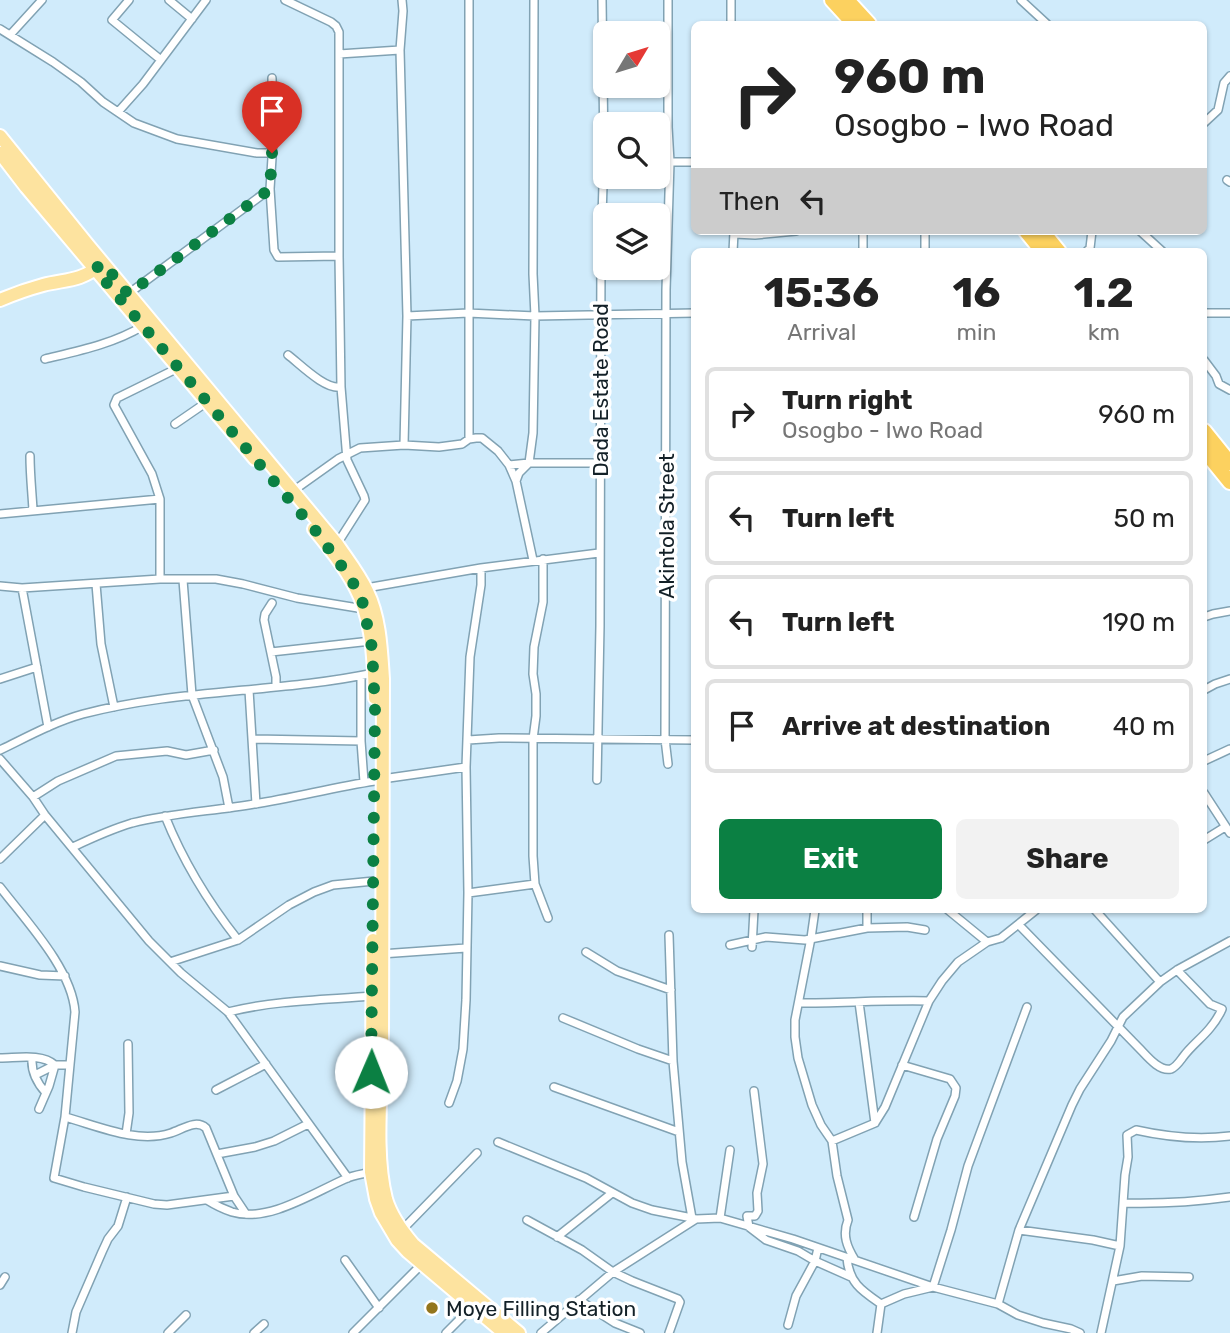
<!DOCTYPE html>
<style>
:root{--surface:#fff;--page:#f2f2f2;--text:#222;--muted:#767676;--line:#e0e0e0;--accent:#0b8043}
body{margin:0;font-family:Rubik,sans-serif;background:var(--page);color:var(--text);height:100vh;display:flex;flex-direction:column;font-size:26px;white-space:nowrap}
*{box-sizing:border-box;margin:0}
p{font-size:23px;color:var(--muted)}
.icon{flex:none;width:38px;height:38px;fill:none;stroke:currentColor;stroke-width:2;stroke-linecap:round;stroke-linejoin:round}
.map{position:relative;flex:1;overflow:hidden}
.details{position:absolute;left:691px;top:248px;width:516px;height:665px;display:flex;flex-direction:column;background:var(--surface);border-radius:10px;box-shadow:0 2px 5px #0004}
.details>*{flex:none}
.banner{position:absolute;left:691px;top:21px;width:516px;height:214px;border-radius:10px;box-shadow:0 2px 5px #0004;background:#fff;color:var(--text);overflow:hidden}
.needle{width:46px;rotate:52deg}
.buttons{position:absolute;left:593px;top:21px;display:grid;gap:14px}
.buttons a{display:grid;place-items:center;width:77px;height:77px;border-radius:10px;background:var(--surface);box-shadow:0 2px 5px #0004;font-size:35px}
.pin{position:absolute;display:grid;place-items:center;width:60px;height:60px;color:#fff;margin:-72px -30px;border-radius:50% 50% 50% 0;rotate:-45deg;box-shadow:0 0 7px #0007}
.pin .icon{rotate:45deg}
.me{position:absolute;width:77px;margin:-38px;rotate:1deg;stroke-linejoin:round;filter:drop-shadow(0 0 5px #0008)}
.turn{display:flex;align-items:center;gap:24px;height:147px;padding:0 28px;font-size:32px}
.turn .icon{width:91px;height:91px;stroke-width:2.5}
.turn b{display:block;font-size:49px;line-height:60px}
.then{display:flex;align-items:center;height:66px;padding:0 28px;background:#0003;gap:14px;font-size:26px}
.eta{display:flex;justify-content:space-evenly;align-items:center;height:119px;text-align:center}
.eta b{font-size:42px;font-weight:700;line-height:49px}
.primary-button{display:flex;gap:14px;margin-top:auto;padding:14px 28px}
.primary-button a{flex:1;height:80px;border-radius:10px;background:var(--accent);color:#fff;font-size:28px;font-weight:700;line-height:80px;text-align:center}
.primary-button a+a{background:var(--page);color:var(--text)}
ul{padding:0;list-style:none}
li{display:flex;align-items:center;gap:21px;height:94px;margin:0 14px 10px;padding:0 14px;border:4px solid var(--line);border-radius:10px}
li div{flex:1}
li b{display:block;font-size:26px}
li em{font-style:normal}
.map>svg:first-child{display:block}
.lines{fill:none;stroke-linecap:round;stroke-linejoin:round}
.street-casing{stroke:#81a2b3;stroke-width:10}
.primary-casing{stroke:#fff;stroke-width:16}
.highway-casing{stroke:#fff;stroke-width:18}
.street{stroke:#fff;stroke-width:7}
.primary{stroke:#fde39f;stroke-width:12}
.highway{stroke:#fcd15f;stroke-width:14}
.route{stroke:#0b8043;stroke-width:12;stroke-dasharray:0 21.6}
.poi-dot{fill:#93751c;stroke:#fff;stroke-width:2.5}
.labels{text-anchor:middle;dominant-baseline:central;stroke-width:7;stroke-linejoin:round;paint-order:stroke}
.street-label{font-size:21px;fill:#132027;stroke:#fff}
.poi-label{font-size:21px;fill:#132027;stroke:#fff;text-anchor:start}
</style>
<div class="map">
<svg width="1230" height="1333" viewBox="0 0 1230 1333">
<rect width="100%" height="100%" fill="#d0ebfb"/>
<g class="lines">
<g class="street-casing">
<path id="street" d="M129,0l-17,20 49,40
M169,0l23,19
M285,0l46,22 5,4 3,6v224l2,131 6,73 17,36 1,4 -28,44
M402,0l1,11 -3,39 7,266 -3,129
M469,0v439
M668,0v127l2,35 -4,128 -1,449 3,25
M731,0v24
M1021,0l26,24
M0,29l53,33 28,20 22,20 31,21 43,16 80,14h15
M10,35l32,-35
M339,54l61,-4
M272,78l1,64 -3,47 4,61 4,7 61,-1
M118,112l25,-28 63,-84
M1204,123l14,-13 6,-27 6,-7
M670,162h25
M1227,180l3,2
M863,231v21
M925,231v21
M1140,231l23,21
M734,234l21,1 41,-4
M733,252l1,-20
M1086,252l4,-4 2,-17
M128,294l142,-105
M1204,313h26
M407,316l61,-3 67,3 160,-3
M288,355c12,9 37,35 53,32
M45,359c33,-8 68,-15 98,-33
M1204,360l12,16 3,8 11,6
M175,424l32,-22
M30,456c0,18 2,36 3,54
M509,465l20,-2h71
M516,481l3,-8 10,-10 4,-30 2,-117 -2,-42 1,-274
M293,491l45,-32 22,-11 44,-3 35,2 23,-3 7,-5 7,-1h6l16,13 11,14 7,16 17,79
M0,514l160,-15
M543,559v43l-9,45 -1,27 3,20v22l-3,23v117l2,28 13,34
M160,579v-80l-8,-25 -38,-69 3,-7 61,-30
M183,580l9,115 31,82 6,31
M96,584l5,60 13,63
M0,586l22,2 138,-9h56l27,5 54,14 67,11
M22,588l26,139
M366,588l115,-20 118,-15
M272,603l-7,11 -1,6 12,57v10
M1204,617l9,-3 17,-3
M271,652l100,-11
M361,676v65l3,41
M0,679l37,-12
M249,690l7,114
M1204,690l11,-6 15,-5
M253,739l108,2
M468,740l31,-2 196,2
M0,750c27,-13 54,-28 83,-36 94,-25 196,-21 291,-41
M0,759l33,38 12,18 104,126 32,32 47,39 120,166
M1204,761l26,-12
M382,779l84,-12
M597,780l3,-154 1,-377 3,-96 -2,-153
M1204,793l26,40
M33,797l25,-16 58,-25 51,-5 19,4 28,-5
M165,816c18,45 43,86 73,124
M1204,840l21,-13
M73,847c19,-9 39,-18 59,-24 39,-10 82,-12 122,-19 40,-6 80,-17 121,-23
M0,859l45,-44
M0,887c26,34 72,82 75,125l-10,105 -11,61 30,9 70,17 13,1 67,-9
M468,893l67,-9
M815,910l-4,28 -16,82v17l3,21 14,47 9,20 11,16 5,35 11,44c-6,15 -1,27 7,40
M867,910v18
M948,910l39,32
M1095,910l65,72
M1019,925l120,123c7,7 20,24 32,21 5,-2 9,-8 12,-12 8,-11 19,-19 27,-29 5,-6 9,-12 12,-19l-12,-5 -33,-34
M669,935l4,126 9,101 10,56 4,1
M730,945l36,-8 39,3 62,-12 40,-1 18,3
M752,947l2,-37
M586,952l31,19 54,19
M381,954l85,-6
M170,962l68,-22 51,-35 25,-13 19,-7 41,-4
M0,966l40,9 25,1
M859,1002l16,121
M799,1003c43,0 86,-3 130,-2
M228,1012c49,-12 95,-12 145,-16
M563,1018l75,31 35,12
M0,1058c17,0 42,-5 55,7
M32,1058c-1,13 5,25 14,35
M902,1065l48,14 6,9 -1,8 -18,43 -23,78
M35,1075l20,-10h15
M554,1087l125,45
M216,1090l50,-26
M754,1091l9,73 -6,29 1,18 -3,5h-8l2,11 17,13 32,11 17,10 36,16
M449,1103l8,-22 6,-32 3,-49 2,-107 -2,-126 4,-110 11,-72v-17
M39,1109l10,-23 6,-21
M65,1117c33,9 72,27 106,16 12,-4 25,-14 35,-5l28,68 12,18
M126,1134l3,-21 -1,-69
M832,1141l43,-18 10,-16 44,-106 13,-20 16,-19 29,-20 14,-4 35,-28
M498,1142l88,36 46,25 20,7 40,8
M217,1154l38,-7 19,-6 34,-17
M207,1200c8,5 16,9 25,12 36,11 81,-19 113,-33 8,-4 18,-5 26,-7
M1123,1203c36,1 71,-1 107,-6
M720,1218l10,-68
M527,1220l55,30 31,22 19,9 46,18 2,3 -11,31
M402,1230l75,-77
M1019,1230l74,10 27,6
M557,1237l55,-44
M847,1258c2,25 15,33 34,46
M345,1260l34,48
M1113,1281l29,-5 47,1
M0,1285l5,-8
M579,1300l36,23 25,10
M881,1304l23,-10 29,-7 18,-57 17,-64 59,-159
M998,1304l21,-74 53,-125 8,-16 31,-48 12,-24 37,-35 17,-12 53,-29
M788,1325l8,-29 19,-35 3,-13
M72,1333l4,-21 26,-60 6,-13 10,-13 9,-29
M168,1333l18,-18
M254,1333l10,-9
M353,1333l69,-69
M446,1333l27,-27
M541,1333l72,-61 83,-53 24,-1 73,21 140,48 65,17 20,11 25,8 28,6 9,4
M877,1333l4,-29
M1101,1333l19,-87 5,-71 3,-18 -1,-22 9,-5c31,7 62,10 94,6"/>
</g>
<g class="primary-casing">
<path id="primary" d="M0,136l88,109 249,299c10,15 22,30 30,47 13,27 14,58 16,88 -1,120 0,241 -1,361 0,49 -8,112 4,159 5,17 16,32 27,45l106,89
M0,153l26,34 229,272
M0,300c14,-6 28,-11 43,-15 24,-6 36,-3 58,-20
M314,529c17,21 35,43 46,68 13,31 14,68 15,101
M373,940l-2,232 5,27 5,14 16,27 11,12 96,81"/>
</g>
<g class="highway-casing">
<path id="highway" d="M832,0l22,24
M847,0l22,24
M1026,231l17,21
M1042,231l17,21
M1204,431l26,32
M1204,450l26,32"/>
</g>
<use href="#street" class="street"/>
<use href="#primary" class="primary"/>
<use href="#highway" class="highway"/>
</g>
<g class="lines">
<path class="route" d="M272,153l-2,36 -142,105 -25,-31 -8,6 220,261 36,49 11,21 10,48 3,61 -4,363"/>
</g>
<circle class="poi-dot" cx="432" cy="1308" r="7"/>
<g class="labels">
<g class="street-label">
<text transform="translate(600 390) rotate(-90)">Dada Estate Road</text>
<text transform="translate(666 526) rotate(-90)">Akintola Street</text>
</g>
<g class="poi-label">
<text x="446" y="1308">Moye Filling Station</text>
</g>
</g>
</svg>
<div class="buttons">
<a><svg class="needle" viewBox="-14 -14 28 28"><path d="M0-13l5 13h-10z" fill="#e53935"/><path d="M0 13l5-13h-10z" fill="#767676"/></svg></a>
<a><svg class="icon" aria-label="search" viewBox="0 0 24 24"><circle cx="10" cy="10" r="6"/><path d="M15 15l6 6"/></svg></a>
<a><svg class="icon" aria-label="layers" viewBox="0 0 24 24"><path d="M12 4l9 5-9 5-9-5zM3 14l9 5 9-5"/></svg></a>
</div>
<div class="pin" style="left:272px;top:153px;background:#d93025"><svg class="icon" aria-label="arrive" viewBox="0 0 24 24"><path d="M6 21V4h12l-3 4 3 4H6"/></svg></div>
<svg class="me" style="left:371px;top:1072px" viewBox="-20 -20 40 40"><circle r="19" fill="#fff"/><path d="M0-13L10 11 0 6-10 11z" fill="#0b8043"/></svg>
<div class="banner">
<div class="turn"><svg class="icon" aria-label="right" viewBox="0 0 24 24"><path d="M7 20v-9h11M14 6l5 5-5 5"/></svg><div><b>960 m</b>Osogbo - Iwo Road</div></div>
<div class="then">Then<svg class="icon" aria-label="left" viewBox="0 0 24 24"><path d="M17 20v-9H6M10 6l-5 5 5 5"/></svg></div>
</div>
<section class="details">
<div class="eta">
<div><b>15:36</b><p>Arrival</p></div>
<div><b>16</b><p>min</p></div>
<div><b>1.2</b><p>km</p></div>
</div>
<ul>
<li><svg class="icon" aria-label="right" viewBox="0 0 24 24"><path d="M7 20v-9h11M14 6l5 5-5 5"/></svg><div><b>Turn right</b><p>Osogbo - Iwo Road</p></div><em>960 m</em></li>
<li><svg class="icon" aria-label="left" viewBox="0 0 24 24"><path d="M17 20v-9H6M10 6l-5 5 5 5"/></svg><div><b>Turn left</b></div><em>50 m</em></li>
<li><svg class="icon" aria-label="left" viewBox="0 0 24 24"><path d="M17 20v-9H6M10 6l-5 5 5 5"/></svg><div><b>Turn left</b></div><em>190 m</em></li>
<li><svg class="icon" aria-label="arrive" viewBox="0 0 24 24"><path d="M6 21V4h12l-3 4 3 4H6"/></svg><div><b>Arrive at destination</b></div><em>40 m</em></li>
</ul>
<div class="primary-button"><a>Exit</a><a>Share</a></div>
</section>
</div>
